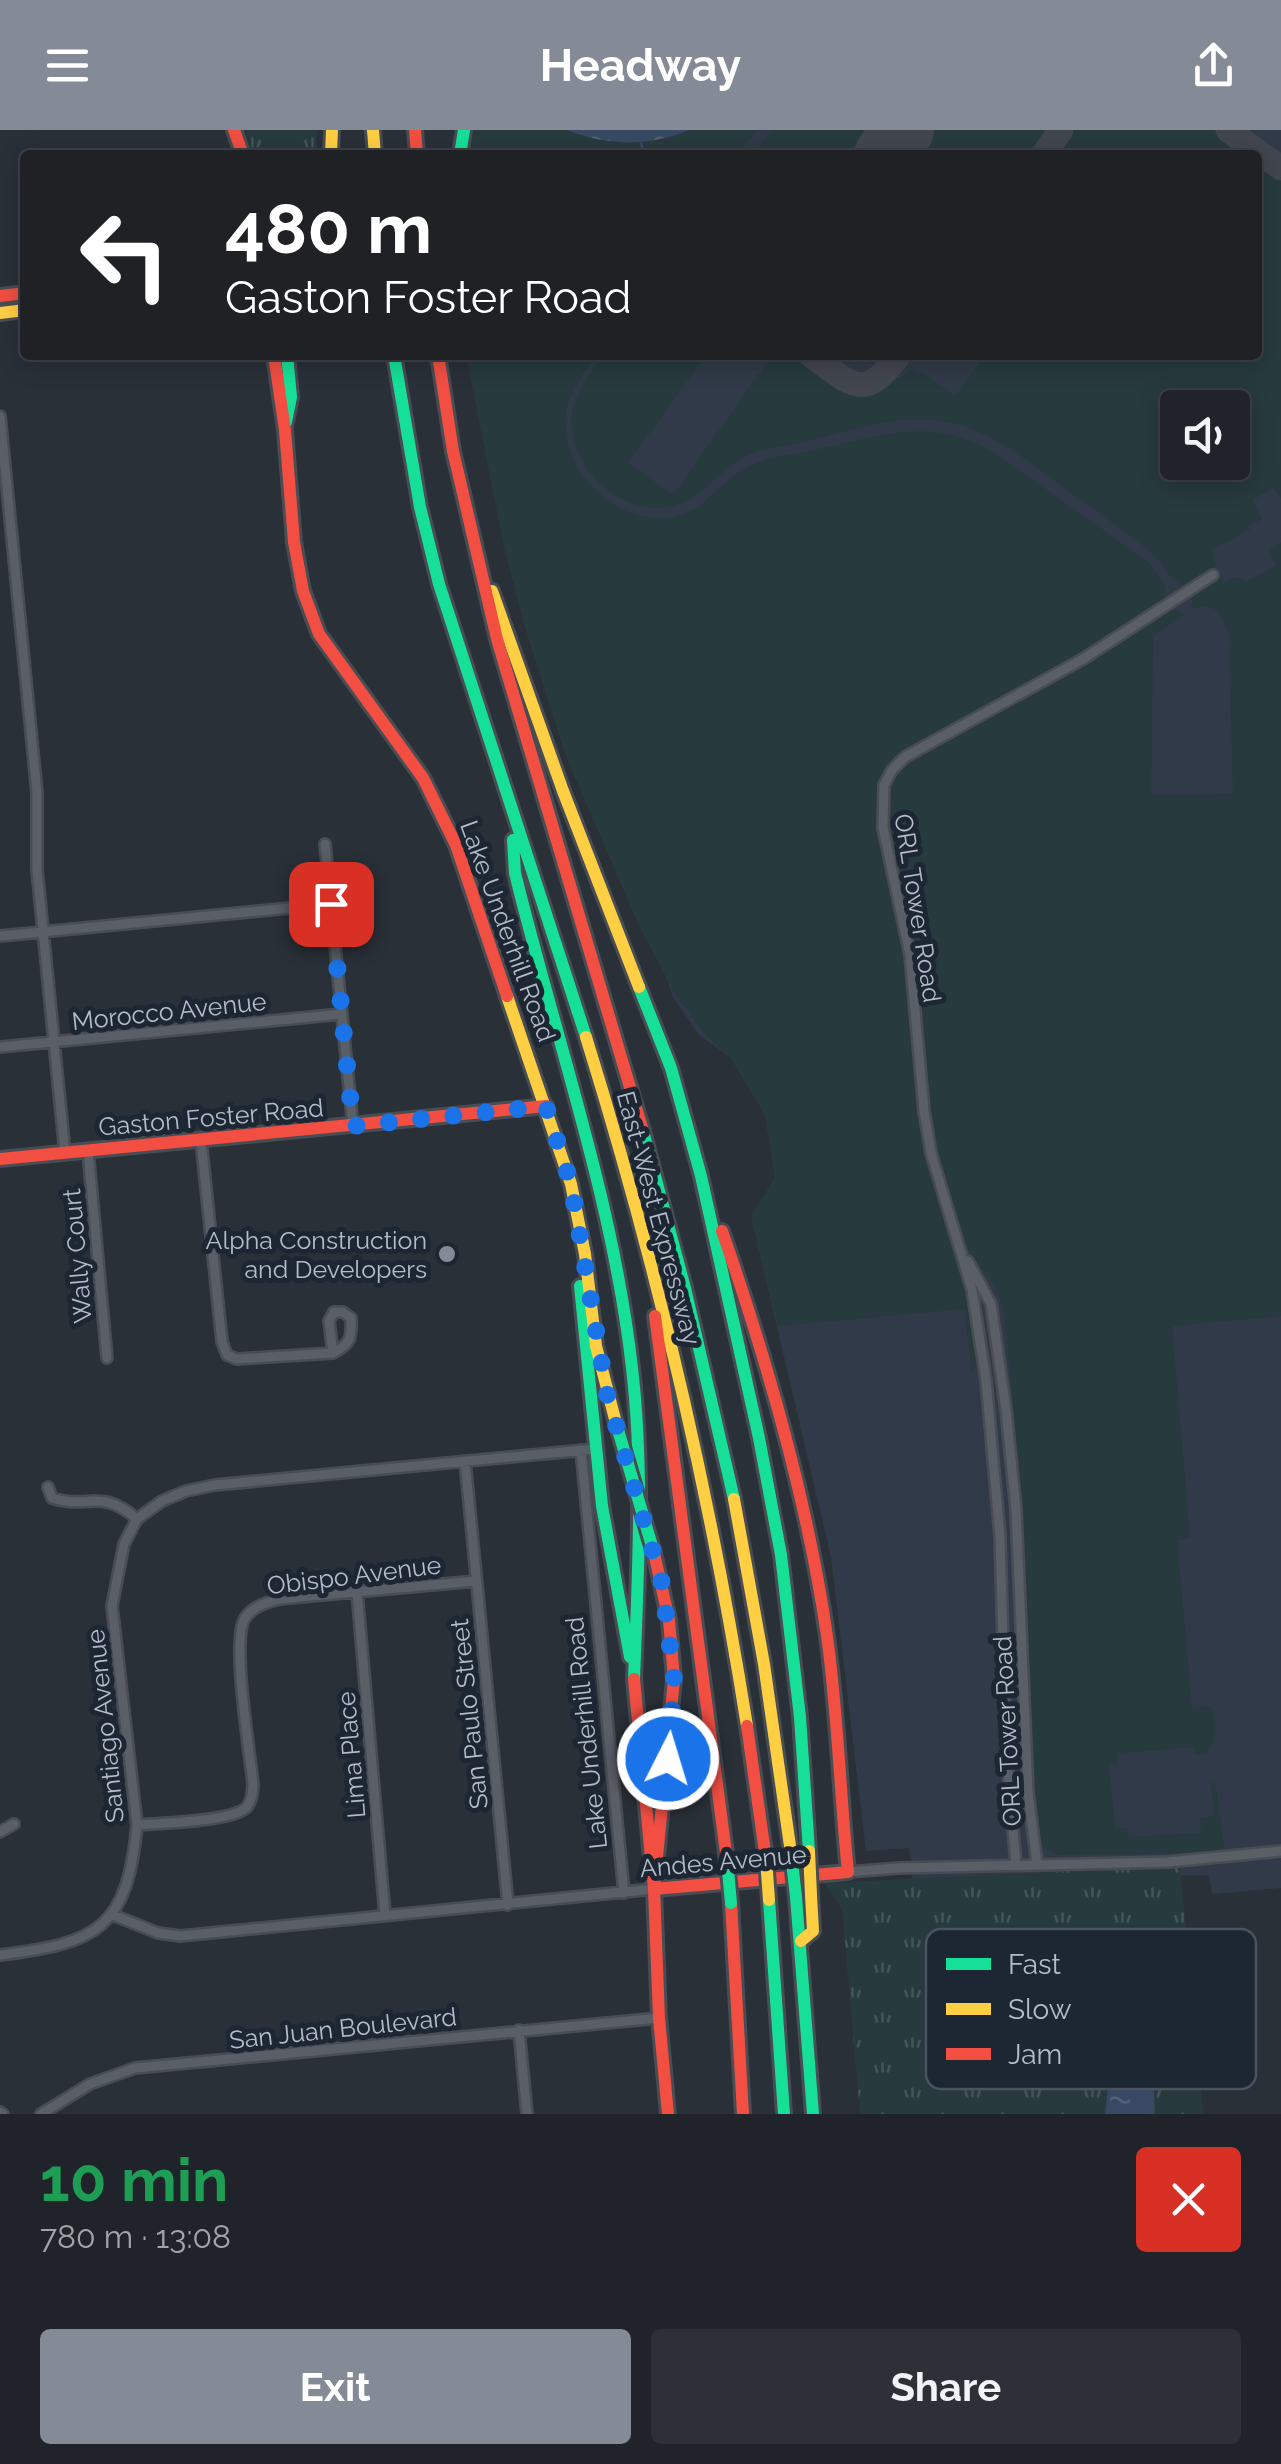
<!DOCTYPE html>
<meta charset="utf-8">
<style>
:root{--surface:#20242a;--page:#2d3036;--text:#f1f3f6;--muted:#a2a4a8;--line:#3d4147;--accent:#848b96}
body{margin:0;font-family:Raleway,sans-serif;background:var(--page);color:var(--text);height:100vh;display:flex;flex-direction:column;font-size:38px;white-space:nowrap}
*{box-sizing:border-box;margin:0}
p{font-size:32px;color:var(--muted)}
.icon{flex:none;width:55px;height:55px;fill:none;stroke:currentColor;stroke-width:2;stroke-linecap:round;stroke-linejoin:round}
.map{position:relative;height:1984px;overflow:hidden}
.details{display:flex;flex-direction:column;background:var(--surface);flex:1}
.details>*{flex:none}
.top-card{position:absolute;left:20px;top:20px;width:1242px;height:210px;border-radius:10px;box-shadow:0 5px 25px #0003,0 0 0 2px var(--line);background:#202124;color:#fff;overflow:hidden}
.controls{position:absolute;left:1160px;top:260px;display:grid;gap:20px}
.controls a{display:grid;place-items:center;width:90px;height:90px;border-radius:10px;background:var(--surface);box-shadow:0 5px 25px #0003,0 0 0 2px var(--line);font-size:50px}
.pin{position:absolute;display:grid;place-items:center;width:85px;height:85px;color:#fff;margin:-42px;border-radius:20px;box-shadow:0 5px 15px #0006}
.me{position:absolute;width:110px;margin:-55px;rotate:5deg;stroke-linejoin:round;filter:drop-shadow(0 0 8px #0008)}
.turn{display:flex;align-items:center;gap:35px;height:210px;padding:0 40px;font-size:45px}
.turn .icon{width:130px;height:130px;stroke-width:2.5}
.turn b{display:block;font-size:70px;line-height:85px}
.round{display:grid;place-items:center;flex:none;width:105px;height:105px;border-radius:10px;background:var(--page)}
.head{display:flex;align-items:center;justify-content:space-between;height:170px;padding:0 40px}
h1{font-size:60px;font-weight:700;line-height:75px;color:#1e9e55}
.button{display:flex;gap:20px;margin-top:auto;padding:20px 40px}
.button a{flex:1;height:115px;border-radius:10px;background:var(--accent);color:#fff;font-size:40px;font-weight:700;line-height:115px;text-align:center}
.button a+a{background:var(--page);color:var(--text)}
header{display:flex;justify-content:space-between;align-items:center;height:130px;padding:0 40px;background:var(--accent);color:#fff;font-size:45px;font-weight:700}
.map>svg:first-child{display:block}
.airport{fill:#313a48;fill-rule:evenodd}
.grass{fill:#273a3e;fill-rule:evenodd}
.park{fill:url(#park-tufts)}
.water{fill:url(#water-ripples)}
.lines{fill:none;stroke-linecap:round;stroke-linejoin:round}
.stream{stroke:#384963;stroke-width:2.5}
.taxiway{stroke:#42464e;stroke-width:25}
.runway{stroke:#42464e;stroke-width:62}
.street-casing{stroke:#484c53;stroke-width:14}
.fast-casing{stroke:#484c53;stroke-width:18}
.slow-casing{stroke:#484c53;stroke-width:18}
.jam-casing{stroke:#484c53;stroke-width:18}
.street{stroke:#5a5e66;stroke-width:9}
.fast{stroke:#16e098;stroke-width:12}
.slow{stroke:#ffcf43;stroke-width:12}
.jam{stroke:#f24e42;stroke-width:12}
.fast-bridge-casing{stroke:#484c53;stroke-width:18;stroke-linecap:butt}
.slow-bridge-casing{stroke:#484c53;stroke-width:18;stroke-linecap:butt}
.fast-bridge{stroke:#16e098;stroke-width:12}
.slow-bridge{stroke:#ffcf43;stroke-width:12}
.route{stroke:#1a73e8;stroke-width:18;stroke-dasharray:0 32.4}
.poi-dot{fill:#848b96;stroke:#1d2633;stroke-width:4}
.labels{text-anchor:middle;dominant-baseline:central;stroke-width:10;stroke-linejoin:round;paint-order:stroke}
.street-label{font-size:25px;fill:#b4bcc9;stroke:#1d2633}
.poi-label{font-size:25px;fill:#b4bcc9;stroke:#1d2633;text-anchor:end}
.key{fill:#1d2633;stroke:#4a5360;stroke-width:2.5}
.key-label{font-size:28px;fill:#b4bcc9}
</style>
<header><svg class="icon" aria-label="menu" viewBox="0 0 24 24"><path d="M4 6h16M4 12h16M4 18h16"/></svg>Headway<svg class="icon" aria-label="share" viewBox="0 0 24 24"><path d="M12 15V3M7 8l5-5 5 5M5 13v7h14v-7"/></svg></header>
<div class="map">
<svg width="1281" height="1984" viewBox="0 0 1281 1984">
<defs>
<pattern id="park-tufts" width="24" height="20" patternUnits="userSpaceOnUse" patternTransform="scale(2.5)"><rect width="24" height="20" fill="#273a3e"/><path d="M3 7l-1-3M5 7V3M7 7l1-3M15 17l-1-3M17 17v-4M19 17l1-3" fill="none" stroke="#445559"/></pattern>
<pattern id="water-ripples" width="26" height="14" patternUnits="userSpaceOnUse" patternTransform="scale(2.5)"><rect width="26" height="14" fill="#384963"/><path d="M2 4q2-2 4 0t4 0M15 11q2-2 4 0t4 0" fill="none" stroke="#526178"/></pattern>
</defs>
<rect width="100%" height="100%" fill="#2a3038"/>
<path class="airport" d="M503,0h778v1758l-69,6 -3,-19 -296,9 -4,-36 -43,3 -35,-294 -80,-341 24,-38 -10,-63 -35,-58 -31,-22 -26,-38 -26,-76 -82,-167 -48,-165 -39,-234h780v-200h-757zM1178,278h54v54h-54z"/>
<path class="grass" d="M471,0h96l12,5 87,4 23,-9h69l-23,25h-269z
M771,0h99l-18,25h-99z
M936,0h116l-18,25h-116z
M1072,0h143l34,25h-196z
M1258,31l23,17v321l-7,-11 -22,11 10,20 -14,7 2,3 -38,21 4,15 -30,20c-16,-2 -24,-24 -37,-35 -28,-22 -57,-42 -86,-63 -33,-25 -63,-50 -104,-62 -51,-16 -106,5 -156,17 -19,4 -42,6 -59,15 -28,14 -41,44 -75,50 -49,9 -103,-41 -97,-92 3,-23 18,-41 31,-60h103l-78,108 45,32 99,-139 25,-1 42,30 18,8 19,-2 18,-15 5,3 12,-9 14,4 30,22 31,-41h272zM1178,278h54v54h-54z
M466,225h130c-12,18 -28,37 -30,60 -5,53 44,106 97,103 43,-3 51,-33 83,-50 21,-11 49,-14 73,-19 65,-14 113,-33 176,4l153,109 17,24v13l-94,60 -168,93c-16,15 -26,31 -26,53 -2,42 17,86 24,127 12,73 10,147 26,220 8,40 68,191 45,220l-8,-63 -186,17 -27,-110 24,-38 -10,-63 -35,-58 -28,-26 -29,-41 -35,-66 -73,-170 -41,-130 -20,-76z
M1281,412v774l-109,10 18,212 -13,2 15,168 18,-2c9,14 6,37 -4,49h-11l-1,-8 -77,6 1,10 -9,2 6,64 12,-1 1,9 73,-4 -1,-15 14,-2 -3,-33h4l9,63 -7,6 -9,1 -151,2 -13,-7 -6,-14 -9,-107 -7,-229 -17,-176 -3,-18 -9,-20 -27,-37 -30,-98 -7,-37 -16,-169 -27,-132 4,-24 6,-13 16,-17 173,-93 82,-53 12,-1 5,5 -31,21 -2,159 82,-1 -4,-162 -12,-22 -12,-4 -12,3 -2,-12 30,-21 4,6 12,-5 9,5 30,-17 -7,-15z"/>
<path class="park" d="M244,0h74l-2,25h-63z
M1180,1736l23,248h-343l-18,-206 -18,-25z"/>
<path class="water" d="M567,0h122c-40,17 -82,16 -122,0z
M1139,1886l11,8 5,90h-50l3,-26 -3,-55 13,-15z"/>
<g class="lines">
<path class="stream" d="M641,13l3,12"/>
<path class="taxiway" d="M1228,0l53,38
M1043,25l18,-25
M811,225c41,30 52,48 88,0"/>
<path class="runway" d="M885,25l18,-25"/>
<g class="street-casing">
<path id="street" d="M0,286l37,377v77l28,283
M325,714l28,283
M0,806l331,-32
M0,917l342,-33
M201,1010l21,202 5,13 10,4 96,-6c18,-9 19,-16 18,-35l-8,-6h-9l-5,9 4,32
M88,1021l19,207
M968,1131l23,43 15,106 10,100 12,282 9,72
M581,1320l43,443
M465,1331l43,444
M48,1357l4,11c36,12 48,-11 85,21
M357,1462l28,323
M137,1695c22,-2 96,-3 110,-18 5,-7 6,-15 6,-23 -3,-31 -22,-144 -8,-166 8,-12 21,-15 34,-19l197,-18
M0,1702l14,-8
M1016,1735l-10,-118 -6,-210 -14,-157 -14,-90 -41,-137 -7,-42 -14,-156 -27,-127 1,-43 8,-15 13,-13 178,-98 130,-84
M848,1742l51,-4 269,-6 113,-11
M113,1785l45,18 22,3 474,-47
M0,1825c98,-12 127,-26 137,-130l-25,-219 12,-62 13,-25 25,-18 24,-10 29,-6 380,-36
M519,1900l8,84
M0,1982l3,2
M41,1984l49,-30 45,-16 524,-50"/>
</g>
<g class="fast-casing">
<path id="fast" d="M460,25l4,-25
M394,225l26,152 19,77 147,453
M286,292l5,-25 -4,-42
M513,710l2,33c40,164 98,326 117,495 12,103 6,207 2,311
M639,857l32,81 30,108 58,262 22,117 19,162 9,134
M643,1001l42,157 49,211
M580,1156l22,220 28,151
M796,1767l17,217
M769,1770l15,214"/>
</g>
<g class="slow-casing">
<path id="slow" d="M373,0l2,25
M331,25l1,-25
M0,183l25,-3
M492,461l71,200 76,196
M507,866l64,188 14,70 11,92 20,77
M586,907c70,225 124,456 161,689
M734,1369l30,165 27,189
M801,1811l12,-10 -2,-36"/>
</g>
<g class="jam-casing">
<path id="jam" d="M234,0l9,25
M415,0l2,25
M0,166l25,-3
M274,225l11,75 9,112 9,49 16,43 104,144 33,67 51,151
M438,225l15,96 44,188 146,492
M0,1029l546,-53
M722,1101c46,132 85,267 105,405 11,79 13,158 21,236
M655,1186l72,544
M654,1423l15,67 5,59 -20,210 194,-17
M634,1549l20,210 5,129 9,96
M747,1596l19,133
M731,1773l12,211"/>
</g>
<use href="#street" class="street"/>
<use href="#fast" class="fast"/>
<use href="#slow" class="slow"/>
<use href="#jam" class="jam"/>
<g class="fast-bridge-casing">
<path id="fast-bridge" d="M616,1293l38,130
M791,1723l5,44
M727,1730l4,43"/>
</g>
<g class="slow-bridge-casing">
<path id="slow-bridge" d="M809,1721l2,44
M766,1729l3,41"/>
</g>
<use href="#fast-bridge" class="fast-bridge"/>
<use href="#slow-bridge" class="slow-bridge"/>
</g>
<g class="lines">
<path class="route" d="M331,774l22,222 193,-20 25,78 36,210 55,189 12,96 -6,80"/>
</g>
<circle class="poi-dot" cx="447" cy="1124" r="10"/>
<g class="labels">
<g class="street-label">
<text transform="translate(918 778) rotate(81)">ORL Tower Road</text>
<text transform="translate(508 801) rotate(70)">Lake Underhill Road</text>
<text transform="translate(169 881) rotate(-6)">Morocco Avenue</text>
<text transform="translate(211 987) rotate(-5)">Gaston Foster Road</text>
<text transform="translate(659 1088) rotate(75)">East-West Expressway</text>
<text transform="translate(77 1126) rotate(-95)">Wally Court</text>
<text transform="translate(354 1445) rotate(-7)">Obispo Avenue</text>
<text transform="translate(469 1584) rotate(-96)">San Paulo Street</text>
<text transform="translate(105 1596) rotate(-96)">Santiago Avenue</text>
<text transform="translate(1007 1601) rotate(-93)">ORL Tower Road</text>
<text transform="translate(586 1603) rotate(-96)">Lake Underhill Road</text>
<text transform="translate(351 1625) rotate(-95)">Lima Place</text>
<text transform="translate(723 1731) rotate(-5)">Andes Avenue</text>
<text transform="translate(343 1898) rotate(-6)">San Juan Boulevard</text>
</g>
<g class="poi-label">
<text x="427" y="1110">Alpha Construction<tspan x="427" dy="29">and Developers</tspan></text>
</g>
</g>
<rect x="926" y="1799" width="330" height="160" rx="15" class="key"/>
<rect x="946" y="1828" width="45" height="12" fill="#16e098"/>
<rect x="946" y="1873" width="45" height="12" fill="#ffcf43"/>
<rect x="946" y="1918" width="45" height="12" fill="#f24e42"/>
<g class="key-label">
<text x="1008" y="1844">Fast</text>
<text x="1008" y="1889">Slow</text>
<text x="1008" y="1934">Jam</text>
</g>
</svg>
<div class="controls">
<a><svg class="icon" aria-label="sound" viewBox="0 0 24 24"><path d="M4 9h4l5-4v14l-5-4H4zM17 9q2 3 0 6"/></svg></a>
</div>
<div class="pin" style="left:331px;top:774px;background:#d93025"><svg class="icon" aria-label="arrive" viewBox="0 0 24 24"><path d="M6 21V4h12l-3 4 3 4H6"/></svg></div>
<svg class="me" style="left:668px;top:1629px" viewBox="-20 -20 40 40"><circle r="17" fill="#1a73e8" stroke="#fff" stroke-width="3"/><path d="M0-11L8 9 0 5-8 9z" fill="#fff"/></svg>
<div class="top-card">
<div class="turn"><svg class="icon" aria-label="left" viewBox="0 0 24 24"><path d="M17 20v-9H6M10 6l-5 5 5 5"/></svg><div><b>480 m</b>Gaston Foster Road</div></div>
</div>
</div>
<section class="details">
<div class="head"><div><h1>10 min</h1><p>780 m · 13:08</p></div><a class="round" style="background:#d93025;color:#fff"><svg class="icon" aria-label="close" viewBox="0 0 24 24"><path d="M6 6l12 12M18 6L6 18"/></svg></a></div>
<div class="button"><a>Exit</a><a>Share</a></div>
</section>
